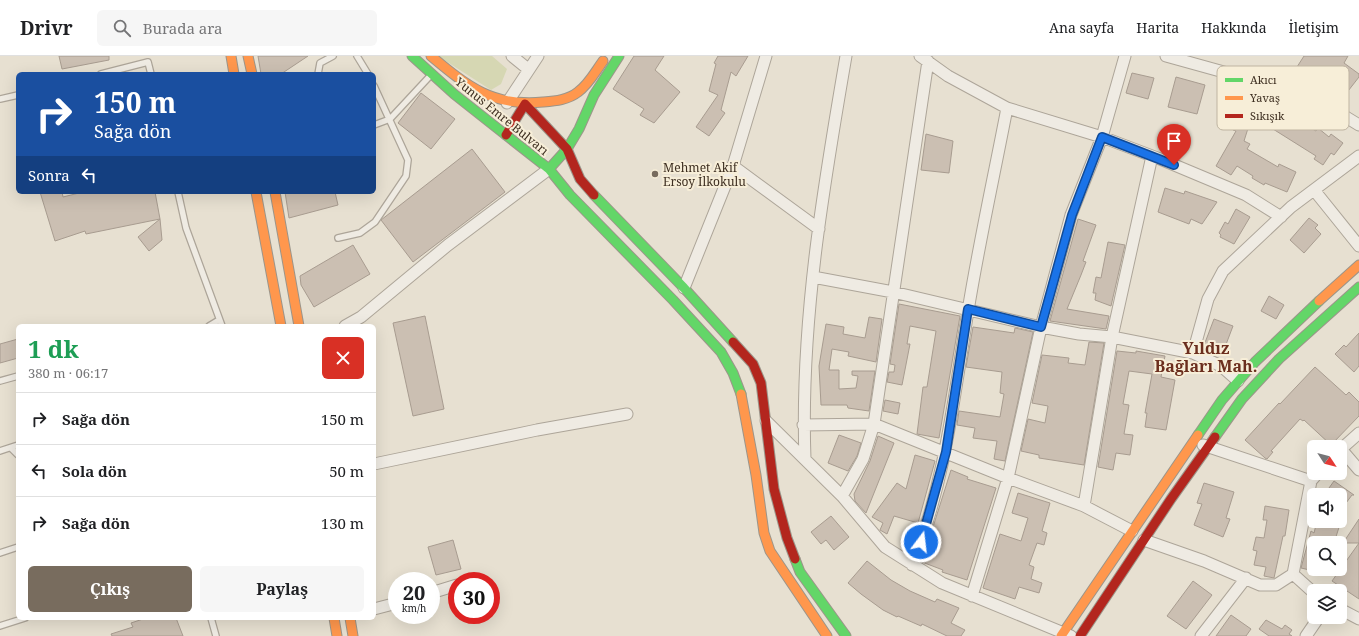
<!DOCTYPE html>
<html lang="tr">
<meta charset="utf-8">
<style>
:root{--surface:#fff;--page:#f6f6f6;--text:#202124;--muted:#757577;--line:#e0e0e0;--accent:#786c5e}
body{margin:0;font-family:"Noto Serif",serif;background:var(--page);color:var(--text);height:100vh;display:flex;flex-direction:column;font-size:15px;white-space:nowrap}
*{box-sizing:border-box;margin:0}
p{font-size:13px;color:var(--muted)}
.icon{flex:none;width:22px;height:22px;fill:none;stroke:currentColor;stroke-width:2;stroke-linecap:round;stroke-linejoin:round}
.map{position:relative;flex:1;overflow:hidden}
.sheet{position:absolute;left:16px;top:268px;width:360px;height:296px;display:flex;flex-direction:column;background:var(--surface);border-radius:6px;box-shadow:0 4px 16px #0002}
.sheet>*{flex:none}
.hud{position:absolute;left:16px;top:16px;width:360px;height:122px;border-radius:6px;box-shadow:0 4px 16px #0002;background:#1a4fa0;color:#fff;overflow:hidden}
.needle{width:26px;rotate:126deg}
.buttons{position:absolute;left:1307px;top:384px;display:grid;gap:8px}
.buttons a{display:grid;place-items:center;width:40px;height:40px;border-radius:6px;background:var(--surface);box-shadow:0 4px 16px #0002;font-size:20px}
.speed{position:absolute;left:388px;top:516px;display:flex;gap:8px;font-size:20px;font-weight:700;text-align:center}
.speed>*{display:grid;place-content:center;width:52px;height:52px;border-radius:50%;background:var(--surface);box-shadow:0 4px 16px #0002;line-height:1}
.speed small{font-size:10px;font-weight:400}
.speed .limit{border:6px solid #d22;background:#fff;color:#111}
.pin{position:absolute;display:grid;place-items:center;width:34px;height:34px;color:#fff;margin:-41px -17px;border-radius:50% 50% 50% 0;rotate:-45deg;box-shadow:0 0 4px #0007}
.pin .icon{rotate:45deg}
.me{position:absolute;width:44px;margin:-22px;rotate:15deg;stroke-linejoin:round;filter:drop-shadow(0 0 3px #0008)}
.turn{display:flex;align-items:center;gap:14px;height:84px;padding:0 12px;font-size:18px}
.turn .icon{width:52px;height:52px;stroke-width:2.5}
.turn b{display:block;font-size:28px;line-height:34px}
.then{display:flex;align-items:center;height:38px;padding:0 12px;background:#0003;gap:8px;font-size:15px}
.round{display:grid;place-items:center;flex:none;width:42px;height:42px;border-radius:6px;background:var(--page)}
.summary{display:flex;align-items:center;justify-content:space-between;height:68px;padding:0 12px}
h1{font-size:24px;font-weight:700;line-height:30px;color:#1e9e55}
.primary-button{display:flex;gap:8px;margin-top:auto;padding:8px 12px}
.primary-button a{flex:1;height:46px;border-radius:6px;background:var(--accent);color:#fff;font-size:16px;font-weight:700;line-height:46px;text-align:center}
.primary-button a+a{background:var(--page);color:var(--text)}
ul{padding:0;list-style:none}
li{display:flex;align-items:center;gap:12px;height:52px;padding:0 12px;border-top:1px solid var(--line)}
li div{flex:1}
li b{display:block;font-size:15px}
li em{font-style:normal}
header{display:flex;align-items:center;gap:24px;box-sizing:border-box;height:56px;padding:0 20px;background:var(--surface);border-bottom:1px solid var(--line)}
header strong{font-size:19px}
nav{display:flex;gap:22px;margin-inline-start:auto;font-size:14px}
.search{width:280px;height:36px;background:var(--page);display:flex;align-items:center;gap:10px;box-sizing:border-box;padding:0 14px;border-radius:6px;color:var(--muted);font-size:15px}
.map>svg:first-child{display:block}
.green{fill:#d6d7b3}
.building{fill:#cbbfb2;stroke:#a89c90}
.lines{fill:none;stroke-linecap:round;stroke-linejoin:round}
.lane-casing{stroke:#ada599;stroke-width:8}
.street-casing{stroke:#ada599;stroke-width:13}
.fast-casing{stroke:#9c958a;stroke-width:11}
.slow-casing{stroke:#9c958a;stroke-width:11}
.jam-casing{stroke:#9c958a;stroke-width:11}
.lane{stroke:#efebe3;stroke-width:5.5}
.street{stroke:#efebe3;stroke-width:11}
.fast{stroke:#63d668;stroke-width:9}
.slow{stroke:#ff974d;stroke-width:9}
.jam{stroke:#b3261e;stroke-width:9}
.route-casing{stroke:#114b97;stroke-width:10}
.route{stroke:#1a73e8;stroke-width:7}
.poi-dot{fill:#786c5e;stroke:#f7eed8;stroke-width:1.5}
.labels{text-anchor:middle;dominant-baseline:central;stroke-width:4;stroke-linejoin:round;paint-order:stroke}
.street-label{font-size:12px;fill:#3d2e20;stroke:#f7eed8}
.poi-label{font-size:12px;fill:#3d2e20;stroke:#f7eed8;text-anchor:start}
.district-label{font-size:16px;font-weight:bold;fill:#6b2e1e;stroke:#f7eed8}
.key{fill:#f7eed8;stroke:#bfb4a1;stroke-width:1}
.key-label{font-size:11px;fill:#3d2e20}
</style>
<header>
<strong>Drivr</strong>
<div class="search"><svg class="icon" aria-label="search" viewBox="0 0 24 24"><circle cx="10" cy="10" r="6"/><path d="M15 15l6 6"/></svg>Burada ara</div>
<nav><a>Ana sayfa</a><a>Harita</a><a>Hakkında</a><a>İletişim</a></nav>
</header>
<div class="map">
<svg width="1359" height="580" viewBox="0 0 1359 580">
<rect width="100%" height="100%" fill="#e7e0d1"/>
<path class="green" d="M438,0h54l15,13 -6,15 -10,6z"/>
<path class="building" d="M59,0h50v4l-47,9z
M258,0h50l-27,18h-20z
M634,0h30l-9,14 25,22 -26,31 -14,-8 4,-6 -31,-20z
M718,0h30l-12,20 -5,-4 -10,38 4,3 -16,23 -13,-9 22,-32 -9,-4 7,-27 -2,-1z
M1304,0h44l-4,7 15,11v3l-18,23 -9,-8v-1l-24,-15 -6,10 -12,-8z
M1132,17l22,5 -6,21 -22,-6z
M1176,21l29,8 -8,29 -29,-7z
M421,37l34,26 -24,30 -33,-26z
M1260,47l17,6 39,22 2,-3 11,9 2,-3 12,9 -9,12 -3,-2 -8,12 -9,-6 2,-3 -51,-32 -15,-2 -6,19 6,3 -3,5 31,18 1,-3 17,8 -9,20 -22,-9 -1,2 -12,-7 1,-2 -16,-10 -6,9 -15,-9 20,-35 -3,-1 8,-23 17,5z
M926,78l27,7 -4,32 -28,-3z
M472,93l33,43 -92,70 -32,-42z
M1165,132l19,6 1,-3 32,11 -15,22 -11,-5 -2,5 -31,-12z
M40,136h22l1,5 20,-5h72l5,27 -74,15 -1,-3 -30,10z
M285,136h50l3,13 -49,13z
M1236,153l14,8 -16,27 -14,-7 1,-2 -2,-2 6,-11 3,2z
M1309,162l9,7 -3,3 6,6 -17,19 -14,-13z
M160,163l2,21 -13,11 -11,-14z
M1078,163l18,6 -13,36 3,1 -5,13 -14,34 42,7 -3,13 -56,-8z
M1108,186l17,3 -14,61 -16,-6 1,-7h-3l3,-16 5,1z
M353,189l17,29 -56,33 -13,-22 -1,-9z
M1269,240l15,9 -8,14 -15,-8z
M899,248l61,12 -21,122 -22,-4 6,-47h4l9,-56 -26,-5 -3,18h3l-8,41 -15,-3 2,-10h5l1,-7 -5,-1z
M425,260l19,93 -31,7 -20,-93z
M869,261l13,2 -6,43 -28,-6 1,-4 -17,-3 -3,21h10v19l17,-1 2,-12 -6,-1v-4h23l-6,40 -21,-3 -1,-3h-26l-2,-39 7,-42 18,3 -1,7 22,4z
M1214,263l19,7 -11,29 -19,-7z
M973,271l41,6 1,-5 18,4 -28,129 -11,-2 3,-18 -24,-3 2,-10 -18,-3 2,-14 41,6 4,-23 -4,-1 2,-21 -36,-5z
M1359,277v33l-5,6 -19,-18 9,-9 2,2z
M18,283v19l-18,5v-19z
M1089,286l15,1 -20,122 -45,-7v-3l-18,-4 7,-32 17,4 3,-17 -16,-3 10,-48 27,3 -1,5 17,2z
M1117,295l19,2v-2l29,5 -4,21 14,3 -9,50 -21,-3 2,-14h-2l7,-39 -23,-3 -6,33 6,1 -5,29 9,1 -3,20 -14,-2 -3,17 -15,-3z
M1315,311l31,28 3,-3 10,10v14l-28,29 -27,-25 -1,1 -3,-2 -29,32 2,1 -6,7 -2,-1 -20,-18 34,-37 1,1z
M885,344l15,3 -2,11 -15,-3z
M839,379l22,8 -4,13 -9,15 -20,-8z
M878,380l16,7 -28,70 -11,-12 -1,-7 16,-33z
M915,399l20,6 -17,62 -24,-7 -7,18 -7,-4 3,-7 -11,-6 25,-34 9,6z
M951,414l17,7 -1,2 29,9 -29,92 -25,-8 1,-2 -21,-8z
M1334,425l20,14h-2l-12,16v-16h-16z
M1204,427l30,9 -8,26 4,1 -7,18 -29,-12 8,-21 -5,-1z
M1018,437l32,10 -8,28 5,2 -3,12 -7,-2 -8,22 5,2 -3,12 11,4 -3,10 -20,-6 -4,12 -32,-11 17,-54 21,7 7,-23 -16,-5z
M1265,450l24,4 -4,26h-2l-9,42 -10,-2 2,-9 -12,-2 3,-14 -4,-1 3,-13 8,1 3,-18h-4z
M831,460l18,21 -15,13 -8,-10 -5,4 -10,-12z
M1359,463v80l-27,-18 27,-38h-16z
M1317,465h24l-7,22h-20v28l-13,-3 10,-37 3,2z
M453,484l8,29 -25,6 -8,-28z
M867,505l24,19 19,11 25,11 2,-3 22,9 -8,15 14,7 -4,6h-14l-25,-12 -1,2 -23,-10 -1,1 -14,-7 -22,-16 -13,-11z
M1193,525l19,14 -26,34 -19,-13z
M1231,559l20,14 -5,7h-30z
M146,562h30l7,18h-71l-1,-2 22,-7 -2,-4z
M1266,564l16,9 3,-4 7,5 -3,4 3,2h-23l-10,-7z"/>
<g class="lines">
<g class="lane-casing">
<path id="lane" d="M357,0l11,18
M101,18l47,-12 3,12
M318,18l2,-11 13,-7
M0,43l18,-4
M374,69l16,-6 40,-43
M178,136l8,36 36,98
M338,182l22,-5 15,-11 31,-46 2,-16 -34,-74
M209,270l10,-6
M0,325l18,-5
M11,392l7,7
M0,395l18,-6
M0,497l18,-6
M211,562l5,18
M0,570l25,-8"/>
</g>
<g class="street-casing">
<path id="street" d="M512,0l16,13
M920,0l28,20 59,32 95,29 58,22 86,36 35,22
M1166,0l83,23 79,27 31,19
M507,47l31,-47
M733,110l86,63
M1314,134l45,56
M813,221l80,15 148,35 38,7 33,3 81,16 28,13 17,15
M684,232l49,-122 33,-110
M345,270l16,-9 87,-72 101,-76
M1193,297l15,-54 15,-28 68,-64 68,-51
M766,365l76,75 43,51 57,36 129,53
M803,369l71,-1 134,54 76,28 48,25
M1203,389l108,36
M1341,393l18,21
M1340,394l19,-17
M805,403c-5,-135 18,-270 41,-403
M374,408l163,-34 90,-16
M842,440l21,-37 11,-35 54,-363
M1084,450l28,-169 40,-181
M1144,484l60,21 56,24h16l17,-11
M912,509c33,-81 42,-169 56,-254 11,-68 26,-135 39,-203
M473,525l3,-1
M431,537l26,-8
M1314,537l-21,-19 18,-93 7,-8
M972,540l36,-118 33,-151 30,-112 31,-78 23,-81
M374,553l23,-6
M1340,553l19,10
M1201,580l45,-58
M1306,580l13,-19"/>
</g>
<g class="fast-casing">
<path id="fast" d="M412,0l42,38 95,75 18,-20 12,-20 15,-34 25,-39
M549,113l21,26 103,105 48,52 12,21 8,21
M594,139l90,93 49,54
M1198,379l24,-35 33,-38 64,-61
M1215,381l27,-38 37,-40 80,-72
M795,503l5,13 46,64"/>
</g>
<g class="slow-casing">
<path id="slow" d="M231,0l3,18
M248,0l4,18
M431,0c37,31 62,51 112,46 12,-1 25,-2 35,-10 11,-8 17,-20 25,-31
M256,136l25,134
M275,136l24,134
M1319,245l40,-36
M741,338l15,81 8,58 6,18 57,85
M334,562l3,18
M350,562l3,18
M1061,580l137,-201"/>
</g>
<g class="jam-casing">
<path id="jam" d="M506,79l19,-31 42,45 13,30 14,16
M733,286l20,22 8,19 13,106 13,49 8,21
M1080,580l91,-137 44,-62"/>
</g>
<use href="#lane" class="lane"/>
<use href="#street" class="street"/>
<use href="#fast" class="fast"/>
<use href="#slow" class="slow"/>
<use href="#jam" class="jam"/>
</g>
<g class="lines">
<g class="route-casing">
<path id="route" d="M921,486l25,-90 22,-143 73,18 31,-112 30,-78 72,28"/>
</g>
<use href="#route" class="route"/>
</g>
<circle class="poi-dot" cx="655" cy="118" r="4"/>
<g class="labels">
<g class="street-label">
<text transform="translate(502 60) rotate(39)">Yunus Emre Bulvarı</text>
</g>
<g class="poi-label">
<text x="663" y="111">Mehmet Akif<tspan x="663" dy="14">Ersoy İlkokulu</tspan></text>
</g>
<g class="district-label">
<text x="1206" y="292">Yıldız<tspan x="1206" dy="18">Bağları Mah.</tspan></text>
</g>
</g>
<rect x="1217" y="10" width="132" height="64" rx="6" class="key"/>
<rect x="1225" y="22" width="18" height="4" fill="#63d668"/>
<rect x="1225" y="40" width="18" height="4" fill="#ff974d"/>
<rect x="1225" y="58" width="18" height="4" fill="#b3261e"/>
<g class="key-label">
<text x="1250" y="28">Akıcı</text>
<text x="1250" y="46">Yavaş</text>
<text x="1250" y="64">Sıkışık</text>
</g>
</svg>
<div class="buttons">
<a><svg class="needle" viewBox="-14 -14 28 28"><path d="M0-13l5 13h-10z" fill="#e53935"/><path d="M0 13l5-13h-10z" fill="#757577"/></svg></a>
<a><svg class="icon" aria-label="sound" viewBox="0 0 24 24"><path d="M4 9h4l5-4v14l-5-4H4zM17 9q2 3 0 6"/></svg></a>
<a><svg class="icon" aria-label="search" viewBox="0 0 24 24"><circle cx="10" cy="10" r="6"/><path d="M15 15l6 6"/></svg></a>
<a><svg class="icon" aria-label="layers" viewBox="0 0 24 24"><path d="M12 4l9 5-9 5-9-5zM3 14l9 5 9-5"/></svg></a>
</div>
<div class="speed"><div>20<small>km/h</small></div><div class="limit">30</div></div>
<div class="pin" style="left:1174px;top:109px;background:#d93025"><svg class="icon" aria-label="arrive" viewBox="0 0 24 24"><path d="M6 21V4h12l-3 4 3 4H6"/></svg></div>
<svg class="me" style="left:921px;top:486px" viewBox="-20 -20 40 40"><circle r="17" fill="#1a73e8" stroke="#fff" stroke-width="3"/><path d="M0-11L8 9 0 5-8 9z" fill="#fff"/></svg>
<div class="hud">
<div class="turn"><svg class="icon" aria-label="right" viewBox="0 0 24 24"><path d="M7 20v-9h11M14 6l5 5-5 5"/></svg><div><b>150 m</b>Sağa dön</div></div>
<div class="then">Sonra<svg class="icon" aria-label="left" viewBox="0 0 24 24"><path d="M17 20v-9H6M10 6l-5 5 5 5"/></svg></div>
</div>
<section class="sheet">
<div class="summary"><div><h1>1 dk</h1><p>380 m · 06:17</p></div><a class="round" style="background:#d93025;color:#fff"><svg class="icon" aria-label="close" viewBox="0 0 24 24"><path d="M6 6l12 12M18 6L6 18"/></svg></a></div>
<ul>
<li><svg class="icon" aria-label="right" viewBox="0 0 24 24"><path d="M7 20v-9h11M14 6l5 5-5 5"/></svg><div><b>Sağa dön</b></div><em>150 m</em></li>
<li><svg class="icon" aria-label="left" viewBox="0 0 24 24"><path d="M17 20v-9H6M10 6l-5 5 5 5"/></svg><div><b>Sola dön</b></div><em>50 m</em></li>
<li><svg class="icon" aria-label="right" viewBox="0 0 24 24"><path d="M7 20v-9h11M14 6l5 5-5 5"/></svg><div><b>Sağa dön</b></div><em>130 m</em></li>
</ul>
<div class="primary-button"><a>Çıkış</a><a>Paylaş</a></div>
</section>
</div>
